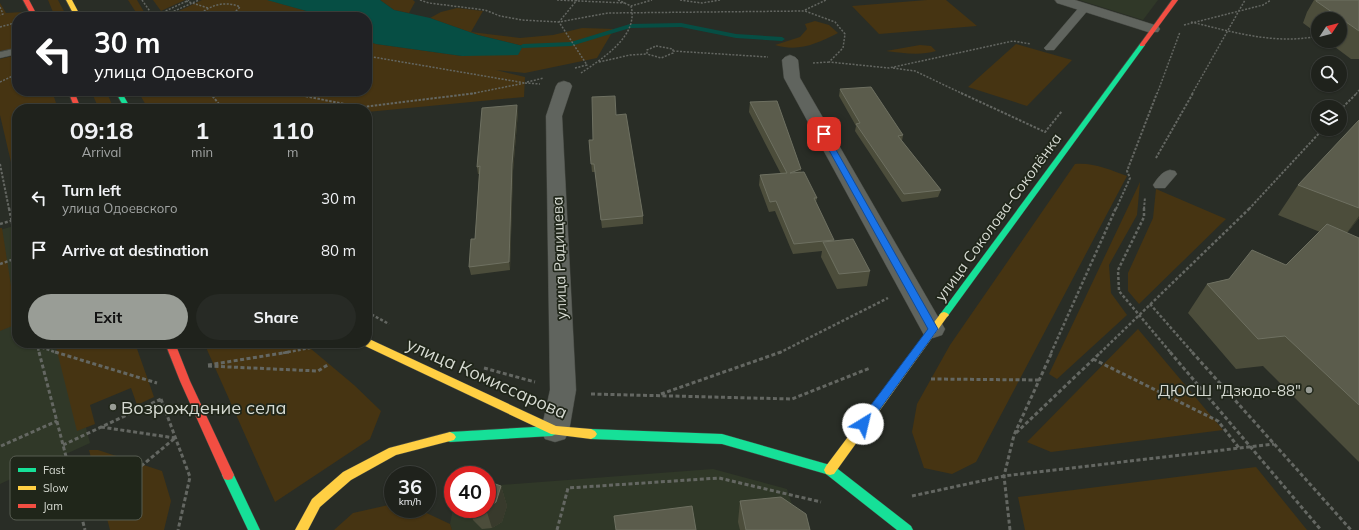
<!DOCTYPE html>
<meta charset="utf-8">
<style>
:root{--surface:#1f221c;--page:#272a25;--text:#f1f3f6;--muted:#a1a4a3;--line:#3c3f3b;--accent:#999d96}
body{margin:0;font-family:Mulish,sans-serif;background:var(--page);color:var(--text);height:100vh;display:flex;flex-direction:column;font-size:15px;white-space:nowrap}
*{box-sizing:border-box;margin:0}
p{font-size:13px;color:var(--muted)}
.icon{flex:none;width:22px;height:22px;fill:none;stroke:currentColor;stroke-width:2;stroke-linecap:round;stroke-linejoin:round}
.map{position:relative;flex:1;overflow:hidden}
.panel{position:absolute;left:12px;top:104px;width:360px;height:244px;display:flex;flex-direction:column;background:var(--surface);border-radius:16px;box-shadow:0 1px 3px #0004,0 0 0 1px var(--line)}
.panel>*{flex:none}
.guide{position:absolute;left:12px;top:12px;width:360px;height:84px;border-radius:16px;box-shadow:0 1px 3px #0004,0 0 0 1px var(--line);background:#202124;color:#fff;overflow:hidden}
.needle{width:26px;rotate:54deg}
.controls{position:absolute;left:1311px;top:12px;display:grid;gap:8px}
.controls a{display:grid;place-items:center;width:36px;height:36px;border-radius:50%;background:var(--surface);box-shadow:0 1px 3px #0004,0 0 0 1px var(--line);font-size:20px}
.speed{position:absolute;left:384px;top:466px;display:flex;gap:8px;font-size:20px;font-weight:700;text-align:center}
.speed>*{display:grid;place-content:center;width:52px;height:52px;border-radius:50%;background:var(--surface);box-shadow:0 1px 3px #0004,0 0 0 1px var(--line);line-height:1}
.speed small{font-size:10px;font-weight:400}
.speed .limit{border:6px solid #d22;background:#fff;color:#111}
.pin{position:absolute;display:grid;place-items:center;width:34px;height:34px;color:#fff;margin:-17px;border-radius:8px;box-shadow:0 2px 6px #0006}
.me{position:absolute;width:44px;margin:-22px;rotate:36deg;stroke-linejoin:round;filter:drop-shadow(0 0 3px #0008)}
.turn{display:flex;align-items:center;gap:14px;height:84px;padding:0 16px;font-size:18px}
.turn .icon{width:52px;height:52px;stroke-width:2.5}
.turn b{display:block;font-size:28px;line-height:34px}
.eta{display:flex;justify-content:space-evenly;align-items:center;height:68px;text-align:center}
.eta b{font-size:24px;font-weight:700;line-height:28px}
.primary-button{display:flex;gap:8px;margin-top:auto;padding:8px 16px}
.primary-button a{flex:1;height:46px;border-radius:24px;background:var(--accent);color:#111;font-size:16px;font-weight:700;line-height:46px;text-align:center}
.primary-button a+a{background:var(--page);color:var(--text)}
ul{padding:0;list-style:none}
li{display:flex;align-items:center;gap:12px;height:52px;padding:0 16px}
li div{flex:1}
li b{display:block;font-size:15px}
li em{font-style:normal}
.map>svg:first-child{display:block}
.built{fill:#303828}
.green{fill:#463412}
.water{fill:#064e44}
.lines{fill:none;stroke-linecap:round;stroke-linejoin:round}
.stream{fill:#064e44;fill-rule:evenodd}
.lane-casing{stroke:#454842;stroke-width:1}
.street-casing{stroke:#454842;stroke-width:1}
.fast-casing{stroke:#454842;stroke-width:1}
.slow-casing{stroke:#454842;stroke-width:1}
.jam-casing{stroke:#454842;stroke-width:1}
.path-far3{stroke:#646762;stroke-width:1.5;stroke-dasharray:2 1.5;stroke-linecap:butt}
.path-far2{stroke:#646762;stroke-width:2;stroke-dasharray:2.5 1.5;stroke-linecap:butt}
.path-far1{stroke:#646762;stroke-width:2.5;stroke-dasharray:3 2;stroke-linecap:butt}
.path{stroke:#646762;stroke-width:3;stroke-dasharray:4 2.5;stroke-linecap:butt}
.lane{fill:#60645e;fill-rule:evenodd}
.street{fill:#60645e;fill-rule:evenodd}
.fast{fill:#16e098;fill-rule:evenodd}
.slow{fill:#ffcf43;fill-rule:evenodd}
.jam{fill:#f24e42;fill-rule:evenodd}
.wall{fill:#4c4d3b}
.shaded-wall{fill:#383a2c}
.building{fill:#5b5c4c;stroke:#6e7061}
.route{fill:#1a73e8;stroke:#114b97}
.poi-dot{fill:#999d96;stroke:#20261a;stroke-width:1.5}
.labels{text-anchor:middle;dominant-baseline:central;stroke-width:3.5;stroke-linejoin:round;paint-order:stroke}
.street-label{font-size:15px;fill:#d6dad2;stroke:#20261a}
.poi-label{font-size:15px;fill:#d6dad2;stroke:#20261a;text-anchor:end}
.near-street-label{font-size:18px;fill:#d6dad2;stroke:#20261a}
.near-poi-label{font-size:18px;fill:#d6dad2;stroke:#20261a;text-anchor:start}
.key{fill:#20261a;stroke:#575c51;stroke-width:1}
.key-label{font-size:11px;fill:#d6dad2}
</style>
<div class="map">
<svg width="1359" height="530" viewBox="0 0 1359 530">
<rect width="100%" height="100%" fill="#292d26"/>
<path class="built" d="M1079,0h79l-15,20z
M17,225v118h47l26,100 -90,41v-254z
M713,469l74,20 13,41h-348l-2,-6 3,-15h34v-23z"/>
<path class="green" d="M48,0h10l9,17h-12z
M128,0h9l10,17h-8z
M153,0h32l-24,11z
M202,0h66l42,12 3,5h-147z
M380,0h33l2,2 -6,11 -15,-3z
M927,0h19l31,26 -98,8 -27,-28z
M0,3l6,10 17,-1 3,5h-9v5l-6,2 3,10h3v14l-17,3z
M457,8l26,3 -12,21 49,6 33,-3 29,-7 32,1 -17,29 -72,15 -29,-3 29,7 -1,20 -157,15v-3h-219l-10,-18h229v-50l9,3 86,12 61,-10 -45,-11 -48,-17 11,-6z
M815,21l14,4 9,8c-22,11 -39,19 -63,12l25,-8 7,-8 -2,-5z
M1016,44l56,16 -45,46 -59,-19z
M920,45l11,1 5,5c-16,5 -33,2 -50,0z
M17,55v36h35l6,18h-41v79l-17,-73v-56z
M91,91h15l8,18h-15z
M1075,164c18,-2 36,6 52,12l-151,286 -24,12 -28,-6 -12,-36 5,-28 33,-59z
M1140,182l-3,33 -28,50 2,28 16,22 -70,64 -8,-5z
M1156,189l70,30 -87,85 -11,-13v-18l25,-55z
M0,228h2l15,96 -17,7z
M1138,329l85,101 -172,22 -24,-10z
M55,343h80l19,54 -17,8 -6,-17 -41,17 5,19 -18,7z
M204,343h100l50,42 27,26 -11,28 -95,63z
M89,450h9l64,21 9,30 -7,29h-54z
M1256,467l51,63h-282l-7,-33z
M393,504v5h25l32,15 2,6h-118l19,-17z"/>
<path class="water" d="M267,0h113l14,10 36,8 48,17 45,11 -5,9 -56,1 -86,-12 -9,-3v-24h-54l-3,-5z"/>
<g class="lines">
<path class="stream" d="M681,23l55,11 46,3 3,2 -3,2 -46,-3 -55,-11 -51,1 -59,18 -48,2 -3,-2 3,-2 48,-2 59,-18z"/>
<g class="lane-casing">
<path id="lane" d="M1085,4l4,1 1,2 -1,2 -35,41h-8l-2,-2 2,-2 35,-41z
M17,48v6l-17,4v-6z
M1170,170l5,1 2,3 -12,14h-10l-2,-3c4,-6 9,-14 17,-15z"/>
</g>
<g class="street-casing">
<path id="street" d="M1055,0h20l83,26 2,3 -2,3h-10l-91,-29z
M790,55l5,2 3,3 2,18 145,251 -3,6 -9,3 -9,-3 -140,-257 -2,-18 3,-3z
M564,81l6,2 2,3 -10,30 14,274 -7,41 -4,8 -10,3 -10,-3 -4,-8 9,-41 -4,-274 10,-30 2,-3z"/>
</g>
<g class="fast-casing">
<path id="fast" d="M1140,44l5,1 -198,272h-6l-2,-2 2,-2z
M115,91h6l10,18h-6z
M552,426l4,2 2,3 -2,3 -4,2 -102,6 -4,-2 -2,-3 2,-3 4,-2z
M591,429l131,5 108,31 4,1 77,60 2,4h-16l-71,-56 -104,-30 -131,-5 -4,-2 -2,-3 2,-3z
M228,470l4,1 28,59h-12l-26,-55 2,-4z"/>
</g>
<g class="slow-casing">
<path id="slow" d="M66,0h6l9,17h-6z
M944,312l3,1 2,2 -2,2 -113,157 -4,1 -4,-1 -2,-4 2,-4 115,-153z
M367,338l189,88 35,3 4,2 2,3 -2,3 -4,2 -40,-5 -188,-89v-2h4z
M450,432l4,2 2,3 -2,3 -58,15 -45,25 -31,27 -12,23h-13l17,-31 31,-27 46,-24z"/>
</g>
<g class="jam-casing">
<path id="jam" d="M23,0h6l9,17h-6z
M1172,0h6l-34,46h-4v-2z
M68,91h6l7,18h-6z
M165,343h10l15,38 44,94 -2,4 -4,1 -4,-1 -44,-98z"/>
</g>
<path class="path-far3" d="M142,0l12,17
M420,0l9,3 56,7 15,6 22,4 37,2 49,-9 197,-2 30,11 10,12 -2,14 -14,14 60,6 124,-27 18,3
M557,0l68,3
M618,0l13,6 21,-6
M680,0l22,3 18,-3
M186,1l22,7
M0,7l3,7 -3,1
M805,10l21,-10
M234,14l12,3
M153,17l36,-17
M161,17l38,-17
M209,17l-7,-4c10,-9 25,-12 38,-6l-6,6 -16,4
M1191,22c42,10 84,23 127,14
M1184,25l79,-20 8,-5
M0,27l15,-4
M656,46l17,3v4l-12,5 -14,-4v-4z
M673,51l95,6
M367,56l158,27 -55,11
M599,62l31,-7 17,-1
M813,63l16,-1
M575,68l12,-3 -28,-43 18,-22
M893,68l22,3 48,23
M581,73c22,-15 58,-37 50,-67
M0,82l17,-8
M527,82l17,-4
M525,83l15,1
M209,91l2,3
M282,91l12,3
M218,94l10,-3
M1157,94l23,-62
M1192,94l53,-94
M1356,94l3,-4"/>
<path class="path-far2" d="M210,93l13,16
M290,93l64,13
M961,93l84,39 17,-21
M213,95l9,-2
M347,109l129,-16
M1340,110l17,-17
M1156,158l37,-65
M0,164l9,45
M1116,209l14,-31 -3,-7 30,-78
M1144,209l1,-12
M1249,209l74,-80"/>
<path class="path-far1" d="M9,208l8,40
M1144,208v9l-26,53 1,21 52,62
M0,224l17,-5
M0,264l17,-6
M1150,304l43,49
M367,312l22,12
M37,343l2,10
M37,346l21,7
M283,353l27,-5 8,-5
M779,353l109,-55
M1051,353l65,-145
M1100,353l150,-145"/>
<path class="path" d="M39,352l46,178
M55,352l102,31
M1170,352l151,178
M1192,352l159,178
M1093,359l125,62 21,27
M208,365l81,-13
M208,366l110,5 11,-7
M484,368l51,14
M931,379l109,1
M591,394l201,5 78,-31
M661,394l120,-42
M161,399l29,78 -12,53
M101,427l74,11
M1016,433l85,-81
M63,445l98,-46
M1,446l56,-25
M912,496l92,-20 270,-32
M81,516l94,-78
M557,530l11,-42 151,-10 102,24
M1010,530l-6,-54 10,-41 38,-83"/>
<use href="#lane" class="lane"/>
<use href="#street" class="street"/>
<use href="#fast" class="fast"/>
<use href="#slow" class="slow"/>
<use href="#jam" class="jam"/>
</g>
<path class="wall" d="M1314,0h45v59h-8l-24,-18h13v-22h-22v15l-15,-11 4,-11z
M840,89l63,46 -1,6 39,49 -3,7 -36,5 -47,-71 1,-5 -17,-30z
M750,102l51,67 -1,3 17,26 -1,4 18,39 36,30 -3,15 -30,3 -16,-32 1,-6 -29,3 -18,-43 -6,1 -10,-27 1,-10 21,-1 -32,-62z
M518,112l-5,59 -3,99 -39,5 -2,-8 6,-28 4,-65h-1l-1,-7z
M616,115l27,101v8l-41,4 -7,-56h-3l-3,-32h4z
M1359,120v98l-12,15 12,5v224l-96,-96 -27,3 -48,-56 19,-29 79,-19 34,-33 -42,-17 20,-30z
M501,486l6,20 -5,16 -10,6 -10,1 -9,-9 -4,-11h18z
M740,501l70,29h-70l-2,-8z"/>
<path class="shaded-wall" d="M517,105l1,7 -5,59 -3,99 -1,-8 3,-98z
M801,169l-2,9 -9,-5z
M1359,216v2l-18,23z
M501,486l6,20 -5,16 -10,6 -6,-19z"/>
<path class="building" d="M1316,0h43v31l-43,-30z
M871,87l32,48 -5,1 43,54 -37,4 -48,-70 4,-1 -20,-34z
M615,96l1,19 10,-1 17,102 -42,4 -7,-56h-3l-2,-24h4l-1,-43z
M777,101l24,68 -11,4 14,-1 13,26h-3l20,42 -40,4 -18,-43 -6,1 -10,-27 27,-2 -37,-71z
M517,105l-5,59 -3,98 -40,5 2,-28h4l5,-73 -3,1 5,-59z
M1359,120v88l-61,-23z
M1327,224l32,14v167l-74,-69 -27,3 -51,-55 22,-5 23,-29 34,15z
M853,239l17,32 -31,3 -16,-32z
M487,481l14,5 -5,16 -9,6z
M781,497l25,17 4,16h-64l-6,-29z
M692,506l4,24h-80l-2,-14z"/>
<path class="route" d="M821,132l6,2 111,195 -71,98h-8l-1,-3 1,-3 69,-92 -108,-195z"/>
<g class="poi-dot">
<circle cx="1309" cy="390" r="4"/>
<circle cx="113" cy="407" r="4"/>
</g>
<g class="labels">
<g class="street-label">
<text transform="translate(998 217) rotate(-54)">улица Соколова-Соколёнка</text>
<text transform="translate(559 258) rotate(-92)">улица Радищева</text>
</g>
<g class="poi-label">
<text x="1301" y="390">ДЮСШ "Дзюдо-88"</text>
</g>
<g class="near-street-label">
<text transform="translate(487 378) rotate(24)">улица Комиссарова</text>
</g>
<g class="near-poi-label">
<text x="121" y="407">Возрождение села</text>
</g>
</g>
<rect x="10" y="456" width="132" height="64" rx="6" class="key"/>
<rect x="18" y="468" width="18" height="4" fill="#16e098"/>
<rect x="18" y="486" width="18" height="4" fill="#ffcf43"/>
<rect x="18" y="504" width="18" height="4" fill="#f24e42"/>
<g class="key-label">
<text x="43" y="474">Fast</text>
<text x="43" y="492">Slow</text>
<text x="43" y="510">Jam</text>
</g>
</svg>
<div class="controls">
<a><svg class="needle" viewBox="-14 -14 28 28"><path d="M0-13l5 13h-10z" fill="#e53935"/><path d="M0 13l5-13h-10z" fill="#a1a4a3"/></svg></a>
<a><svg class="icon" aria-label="search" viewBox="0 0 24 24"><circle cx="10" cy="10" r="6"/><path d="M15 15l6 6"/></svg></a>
<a><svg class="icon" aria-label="layers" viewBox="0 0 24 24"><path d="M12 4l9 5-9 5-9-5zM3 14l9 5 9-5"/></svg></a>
</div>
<div class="speed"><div>36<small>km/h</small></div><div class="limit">40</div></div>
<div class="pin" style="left:824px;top:134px;background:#d93025"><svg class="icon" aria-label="arrive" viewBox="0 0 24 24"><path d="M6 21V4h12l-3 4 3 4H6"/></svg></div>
<svg class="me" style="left:863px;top:424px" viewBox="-20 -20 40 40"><circle r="19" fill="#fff"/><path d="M0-13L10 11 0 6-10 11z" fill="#1a73e8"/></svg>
<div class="guide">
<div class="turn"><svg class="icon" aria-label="left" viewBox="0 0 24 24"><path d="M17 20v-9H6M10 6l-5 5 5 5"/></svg><div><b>30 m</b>улица Одоевского</div></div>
</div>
<section class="panel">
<div class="eta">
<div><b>09:18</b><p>Arrival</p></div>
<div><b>1</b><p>min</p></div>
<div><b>110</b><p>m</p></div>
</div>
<ul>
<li><svg class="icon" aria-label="left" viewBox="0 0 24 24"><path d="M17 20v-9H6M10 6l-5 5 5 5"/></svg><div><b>Turn left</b><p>улица Одоевского</p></div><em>30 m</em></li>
<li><svg class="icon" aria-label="arrive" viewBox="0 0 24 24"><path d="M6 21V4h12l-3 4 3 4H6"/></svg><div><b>Arrive at destination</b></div><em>80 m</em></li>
</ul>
<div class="primary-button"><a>Exit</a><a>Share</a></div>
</section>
</div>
